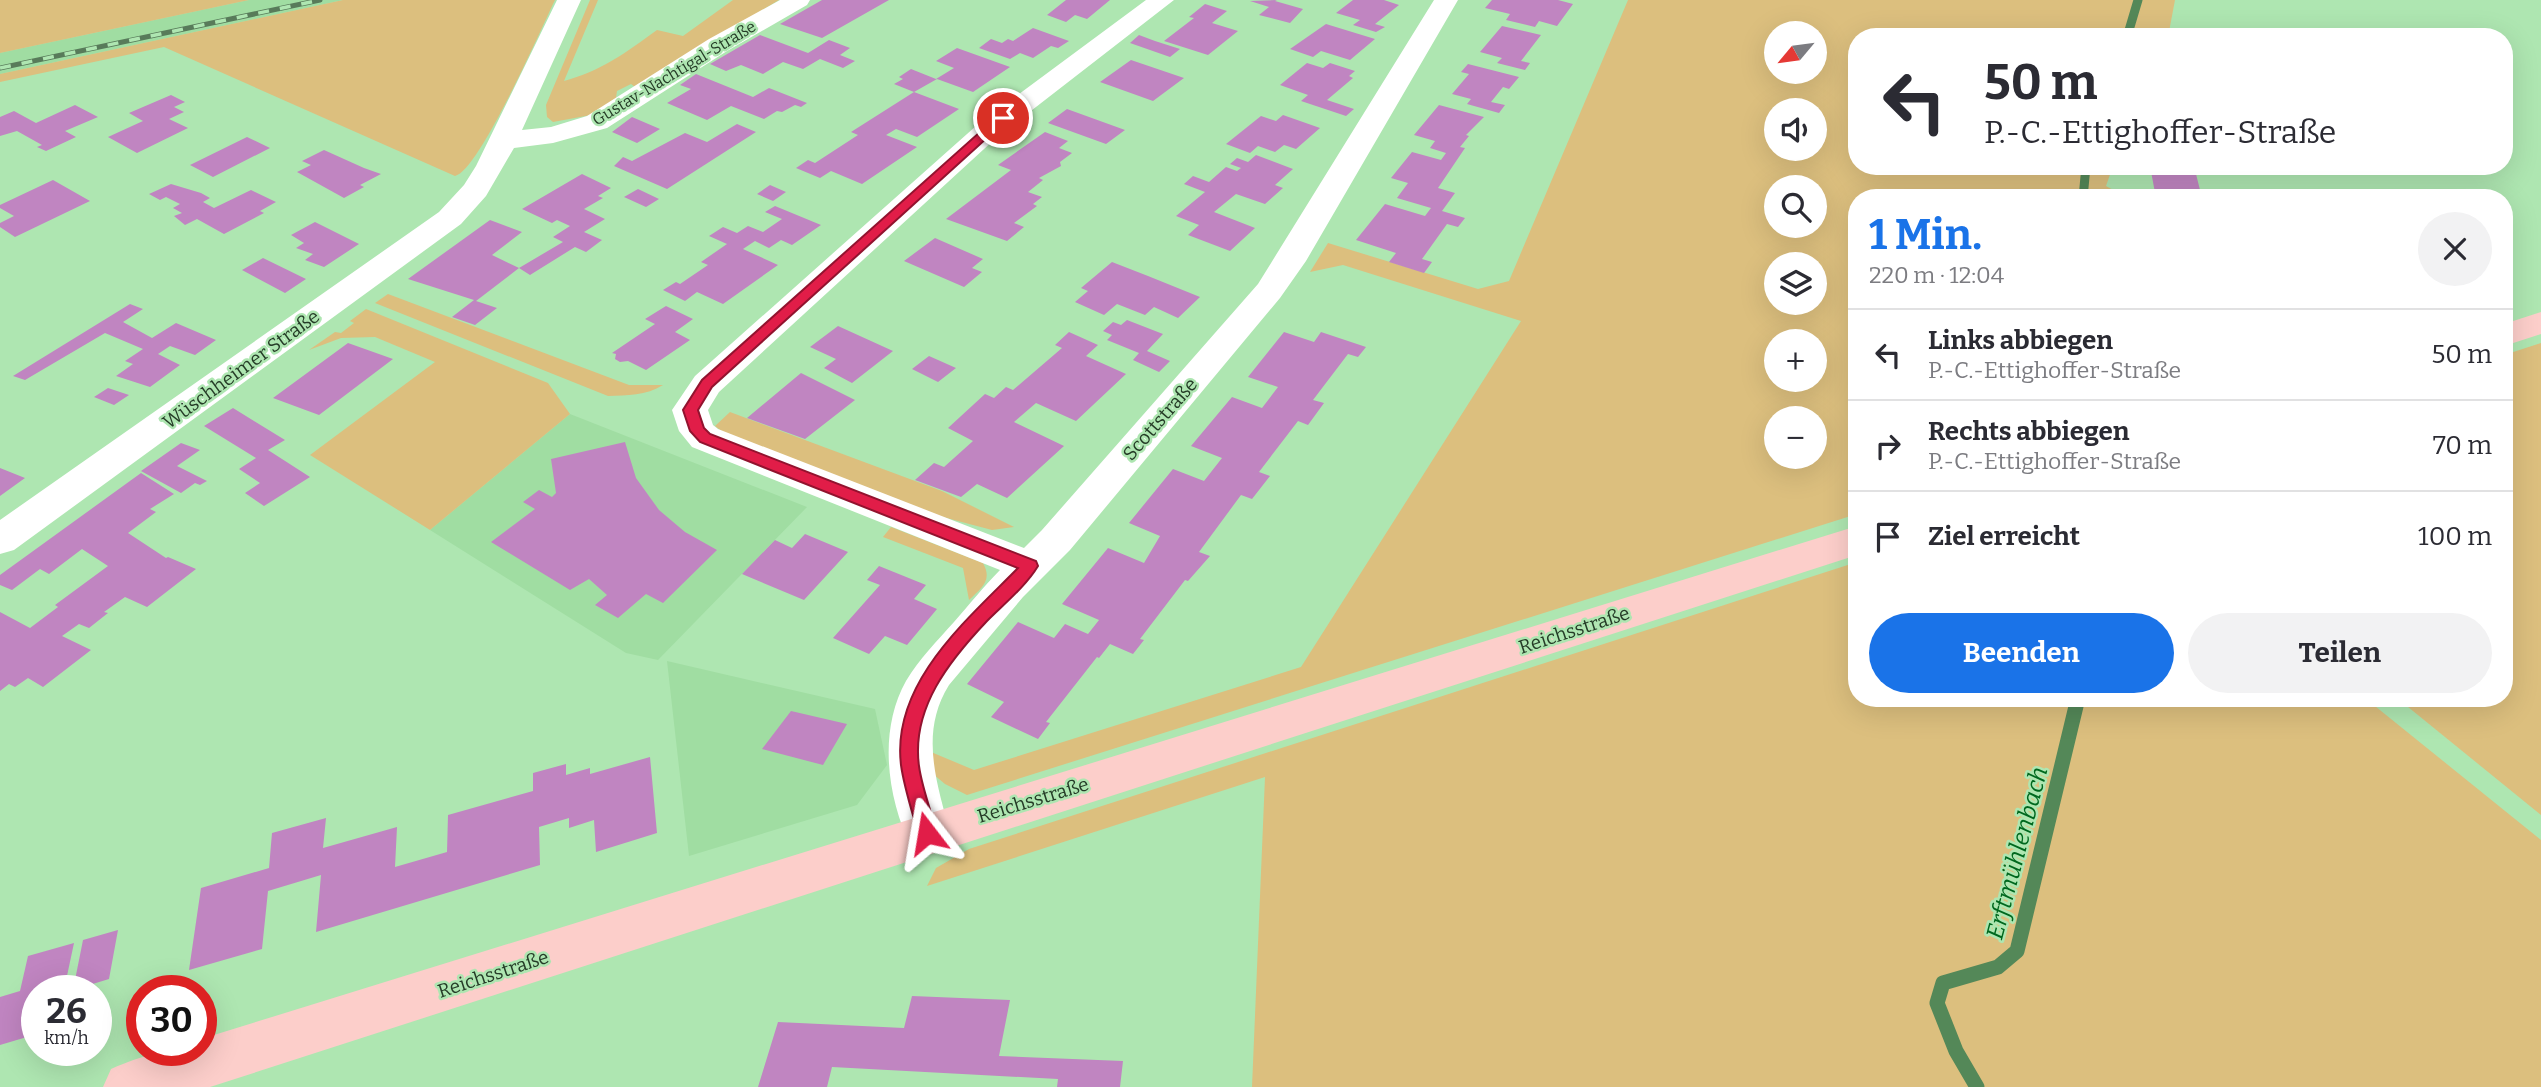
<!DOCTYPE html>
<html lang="de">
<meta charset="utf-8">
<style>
:root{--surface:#fff;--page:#f2f2f3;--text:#2b2b33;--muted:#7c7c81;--line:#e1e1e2;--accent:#1a73e8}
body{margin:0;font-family:Bitter,serif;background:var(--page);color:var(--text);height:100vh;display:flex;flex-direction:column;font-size:26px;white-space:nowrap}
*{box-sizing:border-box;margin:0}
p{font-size:23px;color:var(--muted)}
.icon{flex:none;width:38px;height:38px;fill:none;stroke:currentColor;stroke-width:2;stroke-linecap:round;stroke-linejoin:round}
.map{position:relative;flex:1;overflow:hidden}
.drawer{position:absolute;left:1848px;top:189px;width:665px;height:518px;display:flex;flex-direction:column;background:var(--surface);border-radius:28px;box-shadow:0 7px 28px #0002}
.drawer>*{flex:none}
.top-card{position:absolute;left:1848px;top:28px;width:665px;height:147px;border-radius:28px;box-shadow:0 7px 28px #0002;background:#fff;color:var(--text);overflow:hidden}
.needle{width:46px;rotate:241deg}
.controls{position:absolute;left:1764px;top:21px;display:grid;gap:14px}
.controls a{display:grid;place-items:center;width:63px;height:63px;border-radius:50%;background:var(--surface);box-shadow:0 7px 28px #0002;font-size:35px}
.speed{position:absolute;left:21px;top:975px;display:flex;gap:14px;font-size:35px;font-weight:700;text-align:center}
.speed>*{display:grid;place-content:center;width:91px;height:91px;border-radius:50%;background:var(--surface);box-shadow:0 7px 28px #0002;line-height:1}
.speed small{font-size:18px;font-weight:400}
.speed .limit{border:10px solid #d22;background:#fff;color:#111}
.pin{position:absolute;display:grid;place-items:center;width:60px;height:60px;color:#fff;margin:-30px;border:4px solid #fff;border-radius:50%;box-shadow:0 2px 7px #0007}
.me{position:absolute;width:77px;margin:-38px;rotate:346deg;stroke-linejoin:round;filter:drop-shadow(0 0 5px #0008)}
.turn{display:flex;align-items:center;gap:24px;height:147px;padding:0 21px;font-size:32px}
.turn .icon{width:91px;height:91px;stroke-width:2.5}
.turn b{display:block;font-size:49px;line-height:60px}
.round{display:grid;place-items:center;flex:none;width:74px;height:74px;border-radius:37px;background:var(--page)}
.head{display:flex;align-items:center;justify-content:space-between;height:119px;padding:0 21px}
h1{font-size:42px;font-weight:700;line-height:52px;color:var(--accent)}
.button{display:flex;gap:14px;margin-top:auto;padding:14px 21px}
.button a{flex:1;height:80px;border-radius:42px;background:var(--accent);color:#fff;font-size:28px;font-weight:700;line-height:80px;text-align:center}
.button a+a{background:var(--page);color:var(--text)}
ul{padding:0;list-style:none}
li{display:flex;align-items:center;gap:21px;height:91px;padding:0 21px;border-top:2px solid var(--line)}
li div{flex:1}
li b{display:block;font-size:26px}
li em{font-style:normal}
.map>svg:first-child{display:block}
.built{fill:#a0dda2}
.green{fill:#dcbf7e;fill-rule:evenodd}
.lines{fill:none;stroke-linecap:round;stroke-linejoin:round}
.stream-far1{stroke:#548858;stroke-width:9}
.stream{stroke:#548858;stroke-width:15}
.building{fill:#c085c1}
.minor{fill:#fff;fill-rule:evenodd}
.major{fill:#fcceca;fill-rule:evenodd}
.rail-casing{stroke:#587b5a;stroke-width:5}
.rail{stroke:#aee6b1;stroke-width:3.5;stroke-dasharray:11;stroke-linecap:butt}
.route{fill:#e11d48;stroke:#92132f;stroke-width:2}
.labels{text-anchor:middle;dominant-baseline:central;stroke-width:5;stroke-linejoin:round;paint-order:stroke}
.far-street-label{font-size:16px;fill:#253c27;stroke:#aee6b1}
.street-label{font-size:19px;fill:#253c27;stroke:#aee6b1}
.near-water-label{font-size:24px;font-style:italic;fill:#00681e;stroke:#aee6b1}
</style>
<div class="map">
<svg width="2541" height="1087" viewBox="0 0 2541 1087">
<rect width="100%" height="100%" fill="#aee6b1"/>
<path class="built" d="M249,0h94l-343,74v-21z
M570,414l237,93 -149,153 -32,-7 -196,-123z
M667,661l208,48 12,56 -30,40 -168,51z"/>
<path class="green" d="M0,0h249l-249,53z
M343,0h212c-14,29 -76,171 -100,176l-291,-129 -164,35v-8z
M590,0h8l-34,81c37,-10 63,-29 93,-51l26,6 50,-36h46l-144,87 -4,-3 -14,7 -1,7 -25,17 -38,7 -6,-5 -1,-12z
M1628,0h547l-7,37h-311v129h256l-7,20 22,12h-271v316l-890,281 -22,-11 -12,-10 -2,-22 43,18 327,-103 220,-346 -178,-56 -33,7 18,-29 150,46 31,-8zM1776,33h39v39h-39zM1776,110h39v39h-39zM1776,187h39v39h-39zM1776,264h39v39h-39zM1776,341h39v39h-39zM1776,418h39v39h-39z
M388,294l241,91h34c-17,11 -36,10 -55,11l-233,-93z
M366,309l182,74 22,31 -140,116 -120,-75 125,-93 -60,-25 -34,1 -32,12 26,-18 6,1 13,-10 -4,-2z
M2541,343v472l-144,-117h107v-343z
M730,412l212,79 72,36 -22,3 -53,-14 -215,-83 -9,-7z
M891,527l92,36c10,18 -2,25 -14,37l-6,-32 -80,-31z
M1857,562v136h508l176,142v247h-1289l13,-310 -338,109 9,-18 33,-19z"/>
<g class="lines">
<path class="stream-far1" d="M2127,37l11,-37
M2083,198l3,-32"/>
<path class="stream" d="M1977,1087l-21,-36 -19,-48 6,-20 55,-16 19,-16 61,-253"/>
</g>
<path class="building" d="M822,0h67l-67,38 -42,-14z
M1066,0h44l-23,19 -12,-4 -9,7 -19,-7z
M1277,0l-2,1 28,8 -13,14 -31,-8 10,-8 -19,-6z
M1353,0h31l15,5 -24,19 10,3 -9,5 -23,-7 7,-5 -24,-7z
M1492,0h66l15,4 -16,22 -18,-5 -4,6 -29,-7 4,-6 -25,-6z
M1205,4l22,7 -15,12 26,8 -30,24 -44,-14 30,-23 -5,-1z
M1326,24l49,15 -25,21 -29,-9 -8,6 -23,-8z
M1502,26l39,9 -20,26 9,2 -5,7 -28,-7 5,-5 -22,-6z
M1033,28l36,13 -11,7 -7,-2 -18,12 -13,-5 -10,6 -31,-11 12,-9 11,4 6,-4 5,2z
M760,35l48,18 21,-13 21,8 -10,7 15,6 -12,7 -23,-9 -17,10 -20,-7 -20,12 -22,-9 -15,6 -16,-7z
M1139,35l16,6 25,8 -10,8 -40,-14z
M957,48l53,19 -37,25 -36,-13 -23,13 -20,-8 9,-5 -4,-2 12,-8 25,10 18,-11 -18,-7z
M1131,60l53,18 -31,23 -53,-19z
M1307,63l16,5 7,-5 25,8 -6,5 4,2 -26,22 27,9 -8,7 -45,-15 7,-6 -28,-10z
M1468,64l51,13 -10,12 -6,-2 -12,15 14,3 -6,8 -32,-9 4,-5 -19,-5 17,-20 -8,-2z
M696,74l57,23 16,-9 38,15 -6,4 -6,-2 -13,7 -5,-1 -13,8 -33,-13 -24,14 -40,-17 24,-14 -11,-4z
M914,92l45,17 -42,28 -21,-8 -10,6 31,12 -55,37 -31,-13 -11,7 -24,-10 12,-8 7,3 43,-28 -7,-3z
M171,95l14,7 -11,5 10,5 -15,7 19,9 -51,25 -29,-16 35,-16 -14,-8z
M75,105l23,12 -33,14 11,6 -30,14 -9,-4 5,-2 -25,-14 -17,5v-19l14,-6 22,12z
M1439,105l45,12 -18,18 3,1 -9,11 5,1 -27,40 17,5 -13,18 23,7 -7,9 -11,-3 -25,35 10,3 -8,11 -35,-11 7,-9 -40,-13 29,-36 40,12 6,-8 -34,-10 11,-15 -17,-5 21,-26 29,8 5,-7 -16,-5 5,-7 -21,-6z
M1067,109l58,21 -19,14 -58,-21z
M1283,115l37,13 -24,21 -12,-4 -9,7 -17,-6 -8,7 -24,-9 35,-28 15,5z
M632,117l28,12 -23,14 -25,-11z
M737,124l19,8 -89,57 -53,-23 9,-9 9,4 53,-28 22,9z
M1045,132l23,9 -9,7 13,5 -12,9 1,4 -22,12 4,2 -15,12 14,5 -9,7 4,2 -23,17 10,4 -17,14 -61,-22 65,-49 -13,-5z
M247,137l23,11 -57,29 -23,-12z
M324,150l40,18 17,6 -21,11 4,2 -20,11 -47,-26 14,-7 -9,-4z
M1256,155l37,14 -18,16 8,3 -18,16 -29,-10 -22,18 41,16 -25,23 -42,-16 11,-10 -23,-9 29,-24 -21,-8 9,-8 16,6 17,-15 11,4 4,-3 -11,-4 7,-6 11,4z
M2150,166l45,4 7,28h-46z
M582,174l29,14 -13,8 5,2 -19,11 21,10 -21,13 18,8 -16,12 -11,-5 -45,28 -11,-7 44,-26 -10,-5 17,-11 -13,-6 -5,3 -30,-14z
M53,180l37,21 -75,36 -15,-10v-4l14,-7 -14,-8v-3z
M171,184l30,9 9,5 -7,4 11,6 37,-18 25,12 -16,9 4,2 -40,21 -27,-15 -12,6 -11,-9 8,-3 -9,-5 7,-4 -14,-7 -6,3 -11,-6z
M770,185l16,7 -13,9 -16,-7z
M638,189l21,10 -13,8 -22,-10z
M775,206l46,19 -29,20 -11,-5 -12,8 -14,-7 -12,8 35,16 -55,39 -26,-12 -12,9 -22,-11 13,-8 4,2 28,-19 -7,-3 26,-18 -18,-8 14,-9 14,6 11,-7 15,6 19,-13 -17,-7z
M490,220l32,12 -30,23 27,13 -43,33 21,7 -22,17 -23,-8 22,-17 -66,-21z
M315,222l44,22 -35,23 -19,-7 8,-6 -17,-6 8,-5 -13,-8z
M935,238l48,21 -11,9 10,4 -18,15 -60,-26z
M263,258l43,21 -21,14 -43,-23z
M1112,262l36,14 52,21 -22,21 -24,-11 -9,8 -28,-11 -13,11 -29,-13 13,-11 -7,-3z
M130,304l13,5 -20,13 29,16 24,-15 40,17 -21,15 -25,-9 -12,8 22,11 -30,22 -34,-11 17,-12 -8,-3 18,-12 -38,-16 -80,47 -12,-4z
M666,306l27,13 -18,13 15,8 -44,30 -18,-9 -8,1 -5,-3 1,-5 -4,-1 43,-29 -10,-5z
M1127,320l36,14 -16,17 23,10 -11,11 -26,-12 6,-7 -32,-13 5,-5 -9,-4 10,-9 8,3z
M838,326l55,25 -41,32 -28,-15 12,-9 -26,-12z
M1069,332l29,13 -12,11 40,18 -50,47 -40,-18 -22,19 50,24 -57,52 -30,-14 -16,13 -46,-17 19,-17 10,4 29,-26 -25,-13 37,-34 9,4 12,-11 7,3 49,-42 -7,-3z
M1284,332l30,10 7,-10 45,15 -8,10 -10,-3 -35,46 11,3 -16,22 -10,-4 -39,51 11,4 -18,23 -11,-4 -42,57 11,4 -22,25 -3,-1 -45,59 4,1 -11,14 -23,-10 -11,14 -2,-1 -51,65 4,1 -12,16 -47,-22 13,-15 -37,-18 51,-62 36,16 11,-14 23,10 11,-14 -37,-16 46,-56 36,15 16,-27 -31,-13 44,-54 31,12 18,-23 -31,-12 41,-49 30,11 16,-21 -30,-10z
M348,343l45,16 -74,56 -46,-17z
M929,356l27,12 -18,14 -26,-13z
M801,373l54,27 -50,39 -58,-21z
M108,388l21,7 -15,10 -20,-8z
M233,408l52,32 -17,10 42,27 -46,29 -19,-13 15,-10 -21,-14 17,-11 -52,-32z
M625,442l11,36 23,32 26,22 32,18 -54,53 -17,-9 -28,24 -23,-13 12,-10 -18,-16 -19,11 -79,-48 44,-33 -12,-7 16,-12 13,7 4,-4 -5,-34z
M181,443l19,7 -23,16 30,15 -7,4 -5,-2 -14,10 -40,-22z
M0,468l25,10 -25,18z
M141,473l33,21 -24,15 6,3 -28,21 38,25 2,-1 28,12 -49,38 -22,-10 -21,15 4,1 -19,15 -10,-4 -17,12 29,14 -48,37 -15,-9 -13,9 -6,-3 -9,7v-79l30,16 28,-21 -3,-2 53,-39 -26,-17 -33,25 -9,-5 -28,21 -12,-5v-10z
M805,534l43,18 -44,48 -62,-26 33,-34 17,8z
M879,566l47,19 -12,14 23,10 -30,36 -22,-9 -16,18 -36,-16 47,-53 -13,-5z
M791,711l56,13 -24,41 -61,-16z
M650,757l7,76 -61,19 -2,-32 -25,8v-10l-30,9 1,38 -224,67 5,-57 -53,16 -6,58 -73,21 12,-82 68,-20 3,-35 54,-15 -3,30 74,-21 -2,40 52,-15 1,-37 85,-24v-18l33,-9v11l24,-7v6z
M118,930l-9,49 -36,11 10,-50z
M74,943l-10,47h-27v44l-37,11v-48l20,-6 8,-35z
M912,996l98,4 -11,56 124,5 -3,26h-63l1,-8 -226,-12 -5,20h-69l20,-65 126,6z"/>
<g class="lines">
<path class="minor" d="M557,0h24l-59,130 29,-3 36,-11 122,-77 71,-39h30l-3,5 -80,46 -120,77 -54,15 -39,5 -28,48 -25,28 -447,326 -14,4v-34l439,-308 25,-27 12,-19z
M1146,0h28l-178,138 -277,254 -11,18 5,15 5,4 306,119 18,-18 216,-246 176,-284h24l-152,261 -26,37 -210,252 -47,47 -74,88c-30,48 -12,98 1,148l-7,14 -16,6 -16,-6c-24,-50 -33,-116 -5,-166 13,-22 31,-40 48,-59 15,-17 30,-36 46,-52l-308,-123 -13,-16 -7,-21 23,-34 281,-250z"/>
<path class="major" d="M2541,312v22l-37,12v-22z
M1857,526v29l-1647,532h-107l8,-18c34,-15 53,-19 90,-19v-11z"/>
<g class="rail-casing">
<path id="rail" d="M0,68l320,-68"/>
</g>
<use href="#rail" class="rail"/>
</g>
<path class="route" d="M999,115l10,3 -297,269 -14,23 6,18 6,6 326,127 2,5c-12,20 -34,38 -51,55 -37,39 -76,87 -68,145 3,22 12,45 18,67l-3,6 -7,2 -7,-2 -2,-6c-6,-22 -14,-46 -17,-68 -10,-82 66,-145 117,-197l-318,-126 -10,-11 -7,-21 19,-30z"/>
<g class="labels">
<g class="far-street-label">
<text transform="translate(674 73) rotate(-31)">Gustav-Nachtigal-Straße</text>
</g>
<g class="street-label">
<text transform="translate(241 369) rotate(-36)">Wüschheimer Straße</text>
<text transform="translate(1160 419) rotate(-49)">Scottstraße</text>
<text transform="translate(1574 630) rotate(-18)">Reichsstraße</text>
<text transform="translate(1033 800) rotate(-17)">Reichsstraße</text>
<text transform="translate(493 974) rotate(-18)">Reichsstraße</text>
</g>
<g class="near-water-label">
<text transform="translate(2017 853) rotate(-75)">Erftmühlenbach</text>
</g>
</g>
</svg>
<div class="controls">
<a><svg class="needle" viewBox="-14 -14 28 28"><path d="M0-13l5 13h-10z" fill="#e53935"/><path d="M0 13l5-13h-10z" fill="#7c7c81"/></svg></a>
<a><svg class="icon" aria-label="sound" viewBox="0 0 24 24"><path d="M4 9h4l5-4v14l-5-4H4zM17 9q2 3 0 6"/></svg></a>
<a><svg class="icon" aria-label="search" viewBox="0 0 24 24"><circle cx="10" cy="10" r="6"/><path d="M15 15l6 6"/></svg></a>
<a><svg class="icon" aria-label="layers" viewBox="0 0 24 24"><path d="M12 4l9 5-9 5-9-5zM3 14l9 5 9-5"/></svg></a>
<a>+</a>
<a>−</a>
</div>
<div class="speed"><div>26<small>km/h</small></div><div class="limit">30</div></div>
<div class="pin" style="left:1003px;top:118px;background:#d93025"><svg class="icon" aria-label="arrive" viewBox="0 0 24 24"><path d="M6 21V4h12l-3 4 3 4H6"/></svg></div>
<svg class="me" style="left:927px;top:833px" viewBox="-20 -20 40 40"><path d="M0-17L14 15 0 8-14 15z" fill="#e11d48" stroke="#fff" stroke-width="4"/></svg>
<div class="top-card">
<div class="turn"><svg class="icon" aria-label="left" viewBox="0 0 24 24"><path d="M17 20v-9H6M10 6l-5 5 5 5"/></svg><div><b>50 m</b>P.-C.-Ettighoffer-Straße</div></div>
</div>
<section class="drawer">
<div class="head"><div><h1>1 Min.</h1><p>220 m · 12:04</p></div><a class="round"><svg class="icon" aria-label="close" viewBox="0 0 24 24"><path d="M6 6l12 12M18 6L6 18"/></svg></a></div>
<ul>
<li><svg class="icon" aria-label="left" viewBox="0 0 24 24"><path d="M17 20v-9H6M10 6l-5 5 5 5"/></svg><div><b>Links abbiegen</b><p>P.-C.-Ettighoffer-Straße</p></div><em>50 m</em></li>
<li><svg class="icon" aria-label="right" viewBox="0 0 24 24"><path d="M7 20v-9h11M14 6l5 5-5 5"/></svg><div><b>Rechts abbiegen</b><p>P.-C.-Ettighoffer-Straße</p></div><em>70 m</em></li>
<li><svg class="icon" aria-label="arrive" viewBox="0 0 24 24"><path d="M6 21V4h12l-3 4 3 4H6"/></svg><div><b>Ziel erreicht</b></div><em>100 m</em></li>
</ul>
<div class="button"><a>Beenden</a><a>Teilen</a></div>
</section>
</div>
